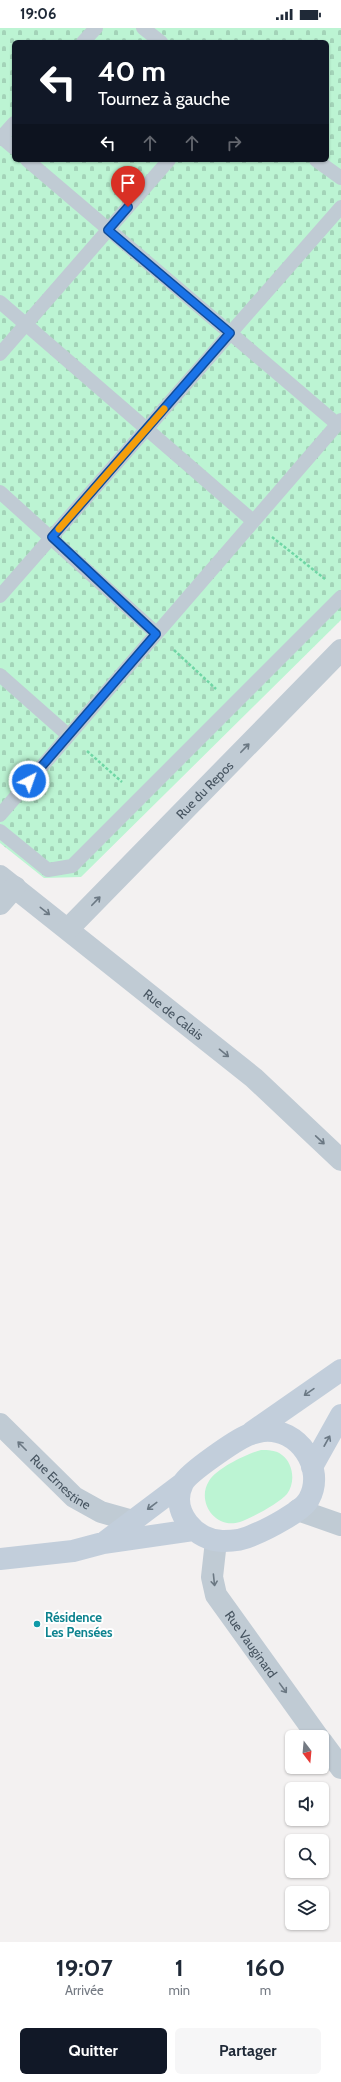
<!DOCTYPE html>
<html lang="fr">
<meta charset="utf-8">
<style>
:root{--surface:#fff;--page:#f6f6f7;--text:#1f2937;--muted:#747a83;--accent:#111827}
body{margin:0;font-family:Cabin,sans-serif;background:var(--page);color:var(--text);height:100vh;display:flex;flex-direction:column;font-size:15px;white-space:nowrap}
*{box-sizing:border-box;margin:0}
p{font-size:13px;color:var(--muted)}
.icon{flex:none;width:22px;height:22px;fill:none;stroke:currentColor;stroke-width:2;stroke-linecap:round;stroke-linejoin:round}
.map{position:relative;height:1914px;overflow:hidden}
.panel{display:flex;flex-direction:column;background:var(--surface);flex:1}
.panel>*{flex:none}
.hud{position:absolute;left:12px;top:12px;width:317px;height:122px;border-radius:6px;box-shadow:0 1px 3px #0004;background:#111827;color:#fff;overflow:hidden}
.needle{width:26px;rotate:164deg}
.buttons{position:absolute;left:285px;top:1702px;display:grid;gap:8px}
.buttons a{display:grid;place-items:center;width:44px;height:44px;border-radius:6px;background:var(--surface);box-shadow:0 1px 3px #0004;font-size:20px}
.pin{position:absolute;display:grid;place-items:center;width:34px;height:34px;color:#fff;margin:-41px -17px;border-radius:50% 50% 50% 0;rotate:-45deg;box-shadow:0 0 4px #0007}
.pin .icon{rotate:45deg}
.me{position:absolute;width:44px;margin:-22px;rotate:41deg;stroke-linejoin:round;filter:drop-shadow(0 0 3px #0008)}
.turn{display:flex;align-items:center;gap:14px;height:84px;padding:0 20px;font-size:18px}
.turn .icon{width:52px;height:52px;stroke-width:2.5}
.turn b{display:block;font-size:28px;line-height:34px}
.lanes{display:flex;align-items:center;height:38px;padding:0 20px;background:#0003;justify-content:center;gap:20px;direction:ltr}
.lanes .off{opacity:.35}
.eta{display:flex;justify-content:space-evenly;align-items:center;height:68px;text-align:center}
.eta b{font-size:24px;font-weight:700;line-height:28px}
.cta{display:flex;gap:8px;margin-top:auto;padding:8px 20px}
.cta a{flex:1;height:46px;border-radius:6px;background:var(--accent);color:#fff;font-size:16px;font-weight:700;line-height:46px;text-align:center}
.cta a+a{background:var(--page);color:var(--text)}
.status{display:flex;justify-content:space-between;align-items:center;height:28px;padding:0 20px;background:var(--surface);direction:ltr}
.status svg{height:11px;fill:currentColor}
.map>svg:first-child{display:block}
.green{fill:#bcf4d3}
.cemetery{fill:url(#cemetery-stones);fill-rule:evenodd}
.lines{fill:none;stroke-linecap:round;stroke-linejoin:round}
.path{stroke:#70d6a5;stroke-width:2.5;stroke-dasharray:3 2;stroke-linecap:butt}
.service{stroke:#c0cbd4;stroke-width:14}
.minor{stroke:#c0cbd4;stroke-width:22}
.secondary{stroke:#c2cedb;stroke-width:22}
.oneway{stroke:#6b7883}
.oneway2{stroke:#6b7985}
.route-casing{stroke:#114b97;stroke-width:10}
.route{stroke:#1a73e8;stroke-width:7}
.slow{stroke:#f59e0b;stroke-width:7}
.culture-dot{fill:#0f9aa8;stroke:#fff;stroke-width:1.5}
.labels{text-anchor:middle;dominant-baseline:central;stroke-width:4;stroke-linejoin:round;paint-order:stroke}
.street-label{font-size:13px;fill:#465460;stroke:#fff}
.culture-label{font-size:13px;font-weight:bold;fill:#0d838f;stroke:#fff;text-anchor:start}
</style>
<div class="status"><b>19:06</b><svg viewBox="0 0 49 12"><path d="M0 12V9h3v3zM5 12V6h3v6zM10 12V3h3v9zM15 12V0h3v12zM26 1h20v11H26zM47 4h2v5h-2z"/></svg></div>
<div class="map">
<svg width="341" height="1914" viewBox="0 0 341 1914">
<defs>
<pattern id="cemetery-stones" width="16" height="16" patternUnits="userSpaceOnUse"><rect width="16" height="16" fill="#bcf4d3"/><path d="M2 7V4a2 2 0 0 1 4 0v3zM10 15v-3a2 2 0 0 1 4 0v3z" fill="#a3d3b8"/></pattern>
</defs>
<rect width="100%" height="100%" fill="#f3f1f1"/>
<path class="green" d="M261,1422c7,0 15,0 21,5 11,8 14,27 5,39 -8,9 -35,24 -47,28 -25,8 -44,-21 -31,-41 8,-13 38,-27 52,-31z"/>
<path class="cemetery" d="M0,0h341v592l-260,257 -37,1 -44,-35zM14,14h313v118h-313z"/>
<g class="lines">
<path class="path" d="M272,509l53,42
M174,622l42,39
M87,723l35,31"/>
<path class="service" d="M143,0l18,14
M83,14l13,-14
M0,108l14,12
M0,111l14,-16
M27,132l310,264
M316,132l25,18
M0,274l253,219
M0,326l169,-194
M0,464l156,141
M0,568l341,-389
M0,647l68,60
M0,787l341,-395
M0,803l48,39 24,-4 269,-269"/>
<g class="minor">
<path id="s1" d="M0,848l254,202 87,82"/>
<path d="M0,876l15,-17"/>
<path id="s2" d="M68,901l273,-279"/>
<path id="s3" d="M0,1396l74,73 27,15 32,9"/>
<path d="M298,1482l43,15"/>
<path id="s4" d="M216,1513l-4,36 4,18 102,142"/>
<path d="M322,1714l19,26"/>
</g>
<path class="secondary" d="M263,1403c35,-4 63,37 46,68 -6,12 -43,31 -56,36 -8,4 -20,6 -29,6 -28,1 -55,-30 -41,-58 6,-11 53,-43 65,-48 5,-2 10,-3 15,-4z
M252,1404l89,-62
M312,1439l29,-52
M106,1513l77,-58
M0,1531l73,-8 30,-8 90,-13"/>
</g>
<defs><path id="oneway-shaft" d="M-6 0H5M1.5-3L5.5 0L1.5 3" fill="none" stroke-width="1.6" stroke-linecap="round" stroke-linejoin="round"/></defs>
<g class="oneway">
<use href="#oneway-shaft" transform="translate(245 720) rotate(-46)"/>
<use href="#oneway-shaft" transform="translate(96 873) rotate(-46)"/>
<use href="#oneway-shaft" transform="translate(45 883) rotate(38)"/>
<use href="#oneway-shaft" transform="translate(224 1025) rotate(39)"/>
<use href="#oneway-shaft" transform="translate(320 1112) rotate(43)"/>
<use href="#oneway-shaft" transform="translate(22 1418) rotate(-135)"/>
<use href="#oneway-shaft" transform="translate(214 1552) rotate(84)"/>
<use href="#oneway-shaft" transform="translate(283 1660) rotate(54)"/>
</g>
<g class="oneway2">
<use href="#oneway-shaft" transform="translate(309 1364) rotate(145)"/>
<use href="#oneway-shaft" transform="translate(327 1413) rotate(-61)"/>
<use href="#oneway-shaft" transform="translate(152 1478) rotate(143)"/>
</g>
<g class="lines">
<g class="route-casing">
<path id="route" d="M29,753l127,-147 -104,-97 178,-204 -122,-103 20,-23"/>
</g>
<use href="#route" class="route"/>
<path class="slow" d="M59,501l105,-120"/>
</g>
<circle class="culture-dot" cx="37" cy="1596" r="4"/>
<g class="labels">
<g class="street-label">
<text stroke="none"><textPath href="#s2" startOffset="195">Rue du Repos</textPath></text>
<text stroke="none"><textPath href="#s1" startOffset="222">Rue de Calais</textPath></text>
<text stroke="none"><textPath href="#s3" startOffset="84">Rue Ernestine</textPath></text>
<text stroke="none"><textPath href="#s4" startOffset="115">Rue Vauginard</textPath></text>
</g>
<g class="culture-label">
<text x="45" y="1589">Résidence<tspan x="45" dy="15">Les Pensées</tspan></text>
</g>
</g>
</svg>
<div class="buttons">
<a><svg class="needle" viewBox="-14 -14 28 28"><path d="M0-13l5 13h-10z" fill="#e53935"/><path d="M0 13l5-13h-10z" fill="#747a83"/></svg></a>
<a><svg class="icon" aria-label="sound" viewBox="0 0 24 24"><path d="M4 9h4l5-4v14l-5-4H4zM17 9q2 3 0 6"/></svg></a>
<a><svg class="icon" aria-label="search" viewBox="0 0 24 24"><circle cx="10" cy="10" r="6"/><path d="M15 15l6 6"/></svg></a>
<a><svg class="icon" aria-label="layers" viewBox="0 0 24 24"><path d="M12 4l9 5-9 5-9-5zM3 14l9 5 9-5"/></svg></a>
</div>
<div class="pin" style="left:128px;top:179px;background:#d93025"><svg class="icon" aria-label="arrive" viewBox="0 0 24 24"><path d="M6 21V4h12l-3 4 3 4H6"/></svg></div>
<svg class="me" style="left:29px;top:753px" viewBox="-20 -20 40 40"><circle r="17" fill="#1a73e8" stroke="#fff" stroke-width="3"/><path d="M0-11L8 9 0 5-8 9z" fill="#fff"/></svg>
<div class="hud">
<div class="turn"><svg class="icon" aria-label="left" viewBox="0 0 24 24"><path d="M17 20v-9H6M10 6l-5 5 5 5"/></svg><div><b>40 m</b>Tournez à gauche</div></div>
<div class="lanes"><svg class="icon" aria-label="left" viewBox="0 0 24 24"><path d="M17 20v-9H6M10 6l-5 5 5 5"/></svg><svg class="icon off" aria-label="ahead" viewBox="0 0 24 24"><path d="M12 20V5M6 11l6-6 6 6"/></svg><svg class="icon off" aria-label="ahead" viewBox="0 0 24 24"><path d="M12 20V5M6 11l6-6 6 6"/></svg><svg class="icon off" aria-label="right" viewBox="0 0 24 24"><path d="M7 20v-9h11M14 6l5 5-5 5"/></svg></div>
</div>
</div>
<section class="panel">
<div class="eta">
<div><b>19:07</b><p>Arrivée</p></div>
<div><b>1</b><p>min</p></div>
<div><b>160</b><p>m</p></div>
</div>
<div class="cta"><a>Quitter</a><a>Partager</a></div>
</section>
